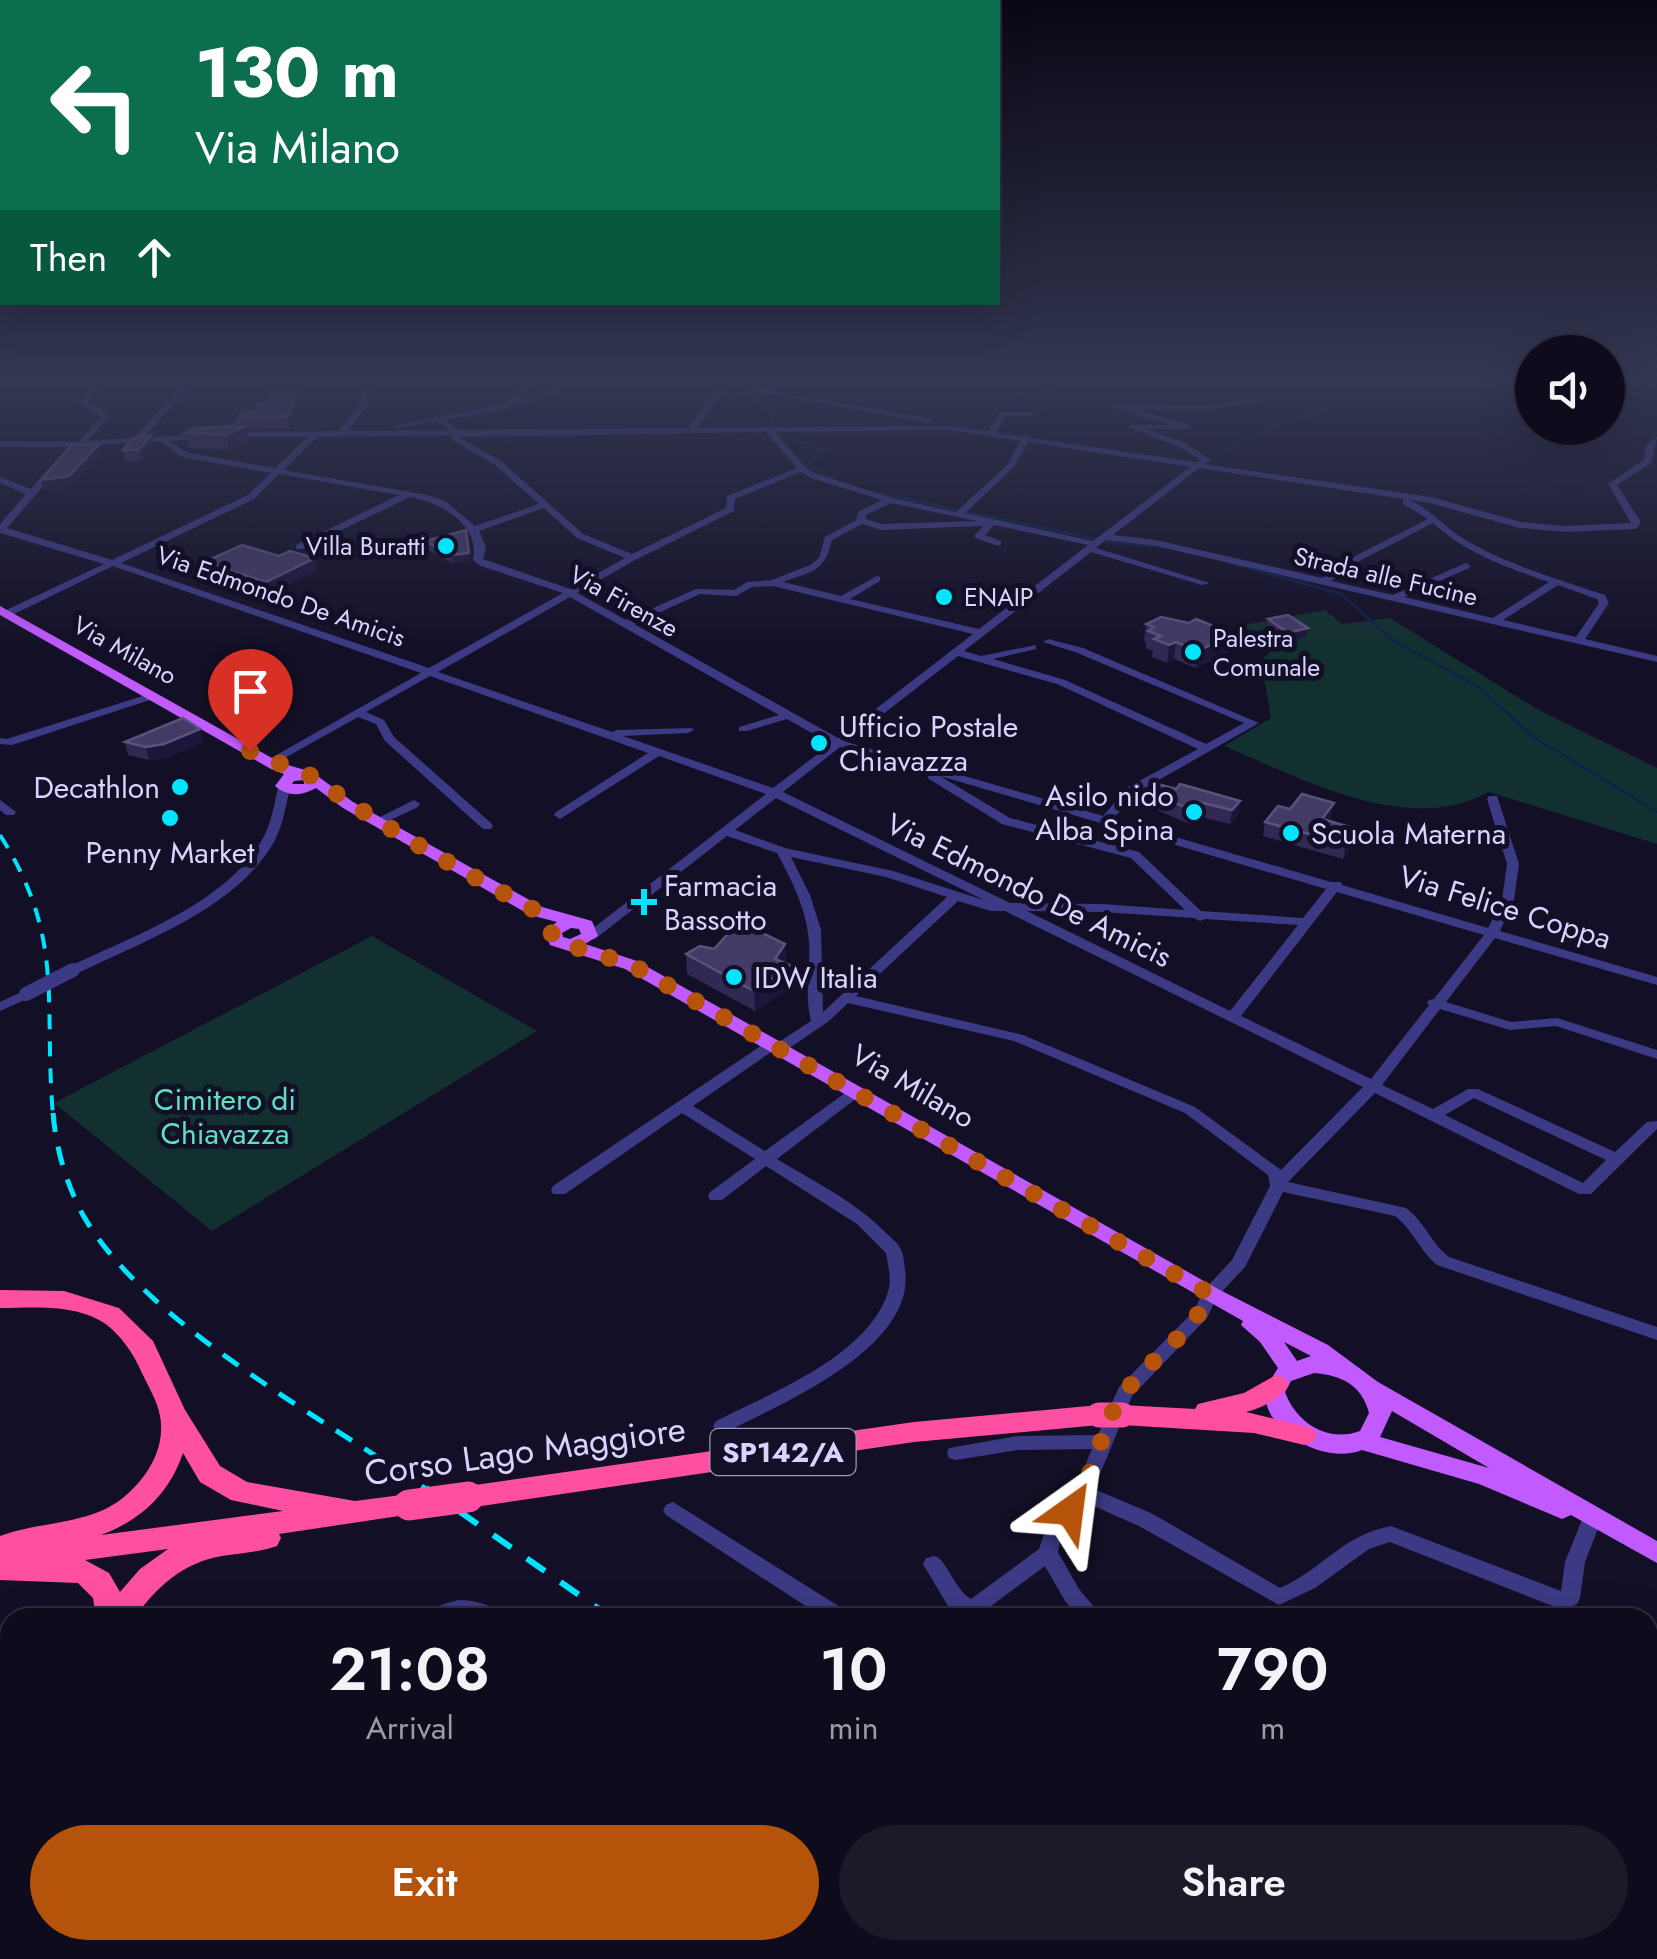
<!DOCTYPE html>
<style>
:root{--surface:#0e0b1c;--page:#1c1929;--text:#f1f3f6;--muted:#9b9ba3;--line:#2e2b3b;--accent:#b45309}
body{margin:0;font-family:Jost,sans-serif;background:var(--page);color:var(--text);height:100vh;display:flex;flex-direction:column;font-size:38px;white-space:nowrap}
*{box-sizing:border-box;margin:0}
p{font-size:32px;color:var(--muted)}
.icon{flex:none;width:55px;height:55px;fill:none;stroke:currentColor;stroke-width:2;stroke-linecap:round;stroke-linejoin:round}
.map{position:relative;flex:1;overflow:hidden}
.panel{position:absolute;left:0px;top:1608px;width:1658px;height:352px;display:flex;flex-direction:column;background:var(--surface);border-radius:30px 30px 0 0;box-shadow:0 10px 40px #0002,0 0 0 2px var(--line)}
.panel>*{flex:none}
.guide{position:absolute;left:0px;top:0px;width:1000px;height:305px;box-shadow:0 10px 40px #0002,0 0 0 2px var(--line);background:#0b6e4f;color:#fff;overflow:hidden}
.tools{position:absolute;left:1515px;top:335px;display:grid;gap:20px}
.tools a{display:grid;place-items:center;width:110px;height:110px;border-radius:50%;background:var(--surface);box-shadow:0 10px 40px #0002,0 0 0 2px var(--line);font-size:50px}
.pin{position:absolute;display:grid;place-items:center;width:85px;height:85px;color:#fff;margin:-102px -42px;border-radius:50% 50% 50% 0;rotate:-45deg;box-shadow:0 0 10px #0007}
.pin .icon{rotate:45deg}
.me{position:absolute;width:110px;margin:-55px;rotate:31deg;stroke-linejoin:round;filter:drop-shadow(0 0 8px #0008)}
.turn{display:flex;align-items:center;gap:35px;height:210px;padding:0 30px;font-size:45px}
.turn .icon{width:130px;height:130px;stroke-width:2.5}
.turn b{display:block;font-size:70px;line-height:85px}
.then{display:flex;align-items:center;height:95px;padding:0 30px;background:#0003;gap:20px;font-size:38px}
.eta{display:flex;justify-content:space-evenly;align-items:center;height:170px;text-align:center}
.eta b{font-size:60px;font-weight:600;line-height:70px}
.action{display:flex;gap:20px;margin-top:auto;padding:20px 30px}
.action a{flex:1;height:115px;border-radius:60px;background:var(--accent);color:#fff;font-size:40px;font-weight:600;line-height:115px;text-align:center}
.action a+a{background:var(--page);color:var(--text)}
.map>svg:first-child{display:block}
.green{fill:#12302f}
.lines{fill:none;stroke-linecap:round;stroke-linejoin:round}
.stream{stroke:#0c2248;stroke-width:2.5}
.minor{fill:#3d3a85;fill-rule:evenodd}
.major{fill:#c25bff;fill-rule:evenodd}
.highway{fill:#ff4fa3;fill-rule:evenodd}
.rail-far2{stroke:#00e5ff;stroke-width:4;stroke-dasharray:15 12;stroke-linecap:butt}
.rail-far1{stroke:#00e5ff;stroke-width:5;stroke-dasharray:19 15;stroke-linecap:butt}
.rail{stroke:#00e5ff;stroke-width:6;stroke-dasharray:22 19;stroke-linecap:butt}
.minor-bridge{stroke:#3d3a85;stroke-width:14}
.highway-bridge-far1{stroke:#ff4fa3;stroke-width:25}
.highway-bridge{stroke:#ff4fa3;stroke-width:31}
.wall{fill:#312854}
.shaded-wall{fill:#1d163a}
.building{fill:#433a66;stroke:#5a527e;stroke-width:2.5}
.route{stroke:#b45309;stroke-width:18;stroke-dasharray:0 32.4}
.poi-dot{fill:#00e5ff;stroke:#130f26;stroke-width:4}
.labels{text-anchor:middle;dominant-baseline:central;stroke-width:10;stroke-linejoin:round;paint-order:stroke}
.far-poi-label{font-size:25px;fill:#d9d4ff;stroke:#130f26;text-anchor:start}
.far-street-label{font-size:25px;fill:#d9d4ff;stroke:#130f26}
.shield{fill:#130f26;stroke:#9e99be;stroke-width:2.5}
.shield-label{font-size:28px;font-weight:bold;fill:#d9d4ff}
.poi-label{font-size:30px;fill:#d9d4ff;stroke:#130f26;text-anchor:start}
.street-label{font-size:30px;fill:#d9d4ff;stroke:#130f26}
.park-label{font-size:30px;fill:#5fe0c0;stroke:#130f26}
.near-street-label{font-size:35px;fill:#d9d4ff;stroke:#130f26}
</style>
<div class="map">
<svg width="1657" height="1959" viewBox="0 0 1657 1959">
<rect width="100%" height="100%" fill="#130f26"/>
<path class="green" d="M1325,610l17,14 48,-6 147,91 120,59v76l-168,-52c-82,45 -188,-14 -265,-46l47,-28 -10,-57 13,-14 -36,-21z
M372,936l165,95 -325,200 -158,-128z"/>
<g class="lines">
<path class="stream" d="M727,385l38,19 15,31 44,15 -17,15 28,15
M1044,408l6,-28
M1218,452l65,-30 40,-12v-8
M873,492l242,51 38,3
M1230,563l111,31 52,47 85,45 54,50 125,76"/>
<path class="minor" d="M97,380h8l-17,22 22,14 -23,25 47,-3 53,-58h8l-52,58 59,-4 4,2 -1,2 -36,3 19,12 87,15 33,-31h-83l-1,-2 19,-26 7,2 -15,21 103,-1 19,-23 9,-22 -76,-1 -4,-2 2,-3h88l-11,29 -18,22 103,-1 -14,-9 -39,7 -4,-2 114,-23 20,-23h8l-16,19 60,-19h12l-90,30 -56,10 14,10 229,-2 31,-43 -18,-5h17l42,8 22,-6 20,-2 80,4 43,-4c-48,21 -104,-3 -155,10l162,29v4h-3l-203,-37 -29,42 252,-2 39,5 12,-19h33v4h-27l-10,17 27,4 4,-2 4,3 165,24 6,-1 -23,-14 -51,-20 4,-2h38l-56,-17v-4l93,1 47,-6h3v4l-50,6h-73l56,16 1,2 -4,2h-40l38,14 27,18 -8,3 227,33 90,25 43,4 67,-3 -23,-39 36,-24 2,-15 11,-8 -6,26 -34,22 24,37 -4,6 -3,1 -70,3 -44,-4 -90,-25 -231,-35 -86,67 43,5 166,38 33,-22 73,-37 -25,-15v-4l3,-1c24,8 37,28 58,40 43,26 94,40 141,56l4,8 -24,36 72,17v6l-501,-116 -50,-6 -10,8 114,35 -8,2 -111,-33 -127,99 17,5 55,-11v4l-43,10 72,21 141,64 38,-21 -169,-71 -32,-10 5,-3 35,9 176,75 -123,70 -23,26 218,63h10l1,3 146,43 14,-28 5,-36 -20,-65 2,-3h8l22,68 -5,36 -14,31 157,46v8l-162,-47 -49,64 65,20 46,-4 100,32v9l-101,-33 -46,4 -70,-21 -58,76 51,24 35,-20h10l137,63 32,-30 10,-1v8l-66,65h-12l-204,-101 -87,89 118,26c18,13 25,35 43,49l208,70v13l-220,-75c-17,-14 -24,-35 -42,-49l-112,-24 -38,75 -28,30 -10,21 -75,78 -38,93 59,25 127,74c42,-18 62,-53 111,-62l170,65 4,-29 19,-47 7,-2 7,2 3,6 -16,41 -5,36 -3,6 -14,6 -173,-68 -21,7 -54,39 -36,17 -140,-79 -52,-23 -27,39 -2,10 21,37 24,29h-23l-15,-17 -20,-35 -66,49 -7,3 -24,-12 -25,-42 3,-6c3,0 6,-2 9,-2 11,3 20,34 36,43l68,-50 5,-15 31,-45 17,-40 -74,1 -62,10 -7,-2 -2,-5 2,-5 69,-12 80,-1 21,-48 75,-76 10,-21 28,-30 38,-74 -2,-11 -83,-62 -171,-72 -166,-38 -19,18 -44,30 -5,1 -6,-2 -81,56 72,45 87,-63h10l2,3 -2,3 -85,65c36,22 77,42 107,72 5,5 13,11 16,17 4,6 4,15 5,22 11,77 -121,133 -177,161l-6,2 -6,-2 -3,-5 3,-5c55,-28 152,-65 172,-129 4,-13 0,-26 -2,-39l-29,-29 -91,-58 -44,34h-12l-2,-4 2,-4 45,-33 -73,-46 -117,81h-12l-2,-4 2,-4 215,-145 5,-1 6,2 32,-21c-7,-27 0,-52 -2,-79 -2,-32 -17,-61 -32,-89l-50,-17 -132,103h-10l-2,-3 183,-142 -107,-38 -99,63 -6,-4 2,-3 92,-59 -218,-77 -64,36 18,8 10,17 97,86 2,3 -2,3h-8l-98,-88 -9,-17 -18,-7 -84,47 -4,1 -6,-3 157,-89 -308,-107 -103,50h-8v-4l102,-48 -104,-31v-9l26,-30 -26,-11v-6l31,12 18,-21h6v4l-48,56 105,32 136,-65 23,-22 -89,-16 -22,-16 -21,2 -5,3 -4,-3 -42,3 -21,11 -4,-3 10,-7h-73v-6l78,1 23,-25 -22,-14zM949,430l71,11 -12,23 -52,48 -64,-14 -75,-24 -11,-6 -31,-36zM766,432l31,36 -70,28 -1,12 -94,46 -49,-20 -82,-73 -42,-24zM451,435l1,5 43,25 44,39 -64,22 -30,-25 -17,-6 -144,-25 33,-33zM1028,442l162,25 -97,74 -128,-28 49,-46zM801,472l10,6 71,22 -24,12 -2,8 -31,17 -6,21 -9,7 -38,15 -25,2 -13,8 -38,-1 -70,31 -49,-27 58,-33 99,-49 1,-12zM279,474l120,21 -103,50v4h6l108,-52c30,5 71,28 63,63l8,6 82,27 -134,75 -308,-105 133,-64zM891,503l86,18 -95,3 -16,-5v-4zM544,508l33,30 48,20 -55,31 -87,-30 3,-12 -7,-16zM1433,523c32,30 75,45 116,59l-56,36 -89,-21 65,-29 2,-2 -5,-3 -73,32 -62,-14 30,-21zM862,524l19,6 102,-4 -9,10 2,2 19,7h6v-4l-16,-6 9,-10 94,20 -109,84 -129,-30 30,-18v-4l-3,-1 -36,20 -58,-14c29,-11 41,-9 49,-42zM1558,585l39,14 2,4 -23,34 -73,-17zM773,586l200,48 -135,104 -204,-114 66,-30 36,2 16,-9zM570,597l209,118 -40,12v4h8l40,-12 44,25 -58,44 -150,-52 65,-3 6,-3 -2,-2 -75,2 -5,2 -174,-60zM958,656l99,28 141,65 -70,38 -25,29 -256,-74zM840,747l92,27 -5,3 2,2 73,45 129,34 54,52 -83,-6 -92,-1 -227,-111zM940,776l386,113 -23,29 -102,-7 -62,-59 -129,-34zM776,798l208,102 -91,-29 -108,-23 -50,-18zM791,857l95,20 61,20 -124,115 -2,-82 -11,-35zM1337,892l147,43 -50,64 -5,1 -2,3 2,2 -58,74 -130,-63zM958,901l33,10h14l358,176 -82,83 -86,-63 -172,-72 -167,-39zM1027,911l75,1 92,6 6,3 5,-2 93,6 -68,86zM1474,1098l132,62 -23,23 -138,-68z
M152,693l5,3 -1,2 -144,47 -12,-1v-6l7,1z
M284,784l6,4c-4,17 -7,36 -15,52 -37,68 -132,101 -197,133h-10l-2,-3 2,-3c63,-30 157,-63 194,-127 9,-15 12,-35 16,-52z
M0,800l16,12 -2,3h-8l-6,-5z
M414,800l6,4 -2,3 -38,18h-8l-2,-3z
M26,990l7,4 -2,3 -31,14v-9z
M673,1502l175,110 3,6h-27l-158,-103 -3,-5 3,-5z
M459,1600c16,0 30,5 44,12l3,6h-80c6,-12 21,-15 33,-18z
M64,1950h35l5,9h-35z
M161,1950h27l-4,9h-27z
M514,1950h25l-4,9h-25z
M972,1950h29l-4,9h-29z
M1117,1950h32l5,9h-32z
M1514,1950h25l4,9h-25z"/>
<path class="major" d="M0,606l281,157 31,9 41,30 189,105 50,14 6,15 -13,8 52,17 581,328 110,56 50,37 279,159v22l-86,-48 -9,4 -83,-35 -117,-34c-31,12 -74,-7 -91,-35 -4,-7 -6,-16 -8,-23l15,-24 -18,-26 -19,-17 2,-4 -618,-352 -75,-24 -5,-14 12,-9 -27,-7 -187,-107 -27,-20c-14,8 -28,9 -41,-2l9,-12 -13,-5 -271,-154zM304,780v4h-12l2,-3zM571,928l8,1 2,5 -11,5 -7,-2 -1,-4zM1284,1342l27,14 -14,5zM1314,1373c27,2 48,12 55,40l-9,18c-32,12 -64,-8 -75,-39l6,-11zM1392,1411l97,57 -109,-31z"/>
<path class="highway" d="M0,1290l64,1 55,17 34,33 32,69 35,56 27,16 108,19 54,-7 10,3 4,8 -4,8 -140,21 2,4 -4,8c-17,6 -36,7 -55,10 -40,7 -64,30 -88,62h-38l-3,-20 -15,-15 -78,-3v-44c40,-15 91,-11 124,-39 24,-20 42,-50 36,-81 -2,-14 -12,-30 -18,-43 -8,-19 -24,-43 -43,-53 -30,-16 -67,-12 -99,-12zM183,1453l17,29 31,18 52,11 -182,24c40,-15 68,-41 82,-82zM168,1549l-28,20 -20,23 -11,-19 -24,-13z
M1276,1375l9,3 4,7c-8,14 -28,23 -43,27l67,16 4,7 -4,7 -9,3 -50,-12 -132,-8 -12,-7 -11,7 -185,17 -446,66 -10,-3 -4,-8 4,-8 10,-3 446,-64 185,-17 11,7 12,-7 73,4 3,-5 46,-11z
M10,1848v69l-5,2 -5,-2v-65z"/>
<path class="rail-far2" d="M0,835c66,104 43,167 53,280"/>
<path class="rail-far1" d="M53,1113c3,36 13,70 30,102 61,108 243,205 346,276"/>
<path class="rail" d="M426,1488l186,130
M1091,1950l13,9"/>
<path class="minor-bridge" d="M26,994l47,-24"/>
<path class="highway-bridge-far1" d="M1099,1415h23"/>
<path class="highway-bridge" d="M409,1505l59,-8"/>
</g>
<path class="wall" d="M299,402l-10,26h-43l2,13 -19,9 -41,-2 -3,-15 57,-7 -2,-9 17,-6z
M153,446l-12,15h-16l-2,-11z
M425,541l45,20 -17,2 -27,-14z
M204,562l113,8 -49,24 -62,-20z
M1268,619l40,9 -2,9 -19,4 -20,-14z
M1146,624l87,10 -2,17 -35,17 -22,-9 -7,4 -15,-6 1,-6 -7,-3v-6l-2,-1z
M200,729l3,13 -36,16 -18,2 -21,-5 -3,-13z
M1176,789l64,12 -2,14 -8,9 -33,-8 -7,8 -38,-16 1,-14z
M1334,803l-3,14 -2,4 25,22 -11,16 -80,-23 2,-14z
M765,929v5l20,10 1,20 6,2 1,20 -38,25 -68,-37 -1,-20 28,-5z"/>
<path class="shaded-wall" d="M298,391l1,11 -10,26 -2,-11z
M246,426l2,15 -19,9 -3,-15z
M151,435l2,11 -12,15 -2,-11z
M98,445l2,11 -28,31 -28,4 -3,-11z
M469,553l1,8 -17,2 -1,-8z
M315,558l2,12 -49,24 -2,-12z
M1308,628l-2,9 -19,4 1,-8z
M1233,634l-2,17 -35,17 2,-17z
M1176,642l-2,17 -7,4 2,-18z
M200,729l3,13 -36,16 -18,2 -3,-13z
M1240,801l-2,14 -8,9 2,-14z
M1199,802l-2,14 -7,8 2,-14z
M1334,803l-3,14 -12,16 3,-14z
M1357,829l-3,14 -11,16 3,-15z
M785,944l1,20 6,2 1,20 -38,25 -1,-20z"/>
<path class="building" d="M298,391l-11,26h-47l4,-5 13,-1v-7h9l7,-12z
M246,426l-20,9 -41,-2 8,-5z
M151,435l-12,15h-16l9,-11z
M72,445h26l-29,31 -28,4z
M466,530l3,23 -17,2 -27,-14z
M242,545l37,11 11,-5 25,7 -49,24 -62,-20z
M1288,615l20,13 -20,5 -20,-14z
M1161,617l28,6 7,-4 37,15 -35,17 -22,-9 -7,3 -15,-6 7,-3 -13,-5 6,-4 -8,-3z
M183,718l17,11 -36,15 -18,3 -21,-5z
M1180,784l60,17 -8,9 -33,-8 -7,8 -39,-16 8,-9 15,4z
M1302,794l32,9 -12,16 35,10 -11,15 -81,-22 13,-16 12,3z
M736,925l29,4 -3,4 23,11 -10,15 17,7 -38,25 -68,-37 14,-8 14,3z"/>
<linearGradient id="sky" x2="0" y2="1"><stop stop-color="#0a0815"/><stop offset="0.58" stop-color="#333752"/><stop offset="1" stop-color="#333752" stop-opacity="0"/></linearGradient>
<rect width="1657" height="654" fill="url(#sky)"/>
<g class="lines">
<path class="route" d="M250,751c18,10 51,18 64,27 71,51 149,93 226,135l16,28 76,24 578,329c-20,43 -64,67 -90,105 -22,34 -23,75 -50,112"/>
</g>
<g class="poi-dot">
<circle cx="446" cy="546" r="10"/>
<circle cx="944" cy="597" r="10"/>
<circle cx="1193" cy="652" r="10"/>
<circle cx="819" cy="743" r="10"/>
<circle cx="180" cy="787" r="10"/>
<circle cx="1194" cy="812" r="10"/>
<circle cx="170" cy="818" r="10"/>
<circle cx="1291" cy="833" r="10"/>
<path d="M639 887h10v10h10v10h-10v10h-10v-10h-10v-10h10z"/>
<circle cx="734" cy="977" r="10"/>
</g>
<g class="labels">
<g class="far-poi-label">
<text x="426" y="546" text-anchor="end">Villa Buratti</text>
<text x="964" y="597">ENAIP</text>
<text x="1213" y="638">Palestra<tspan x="1213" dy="29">Comunale</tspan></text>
</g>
<g class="far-street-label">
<text transform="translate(1386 576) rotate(13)">Strada alle Fucine</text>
<text transform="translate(281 596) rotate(19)">Via Edmondo De Amicis</text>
<text transform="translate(624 601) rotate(29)">Via Firenze</text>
<text transform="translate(125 650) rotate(29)">Via Milano</text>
</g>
<rect class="shield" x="710.5" y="1429" width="145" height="46" rx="8"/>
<g class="shield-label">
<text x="783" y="1452">SP142/A</text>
</g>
<g class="poi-label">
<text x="839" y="726">Ufficio Postale<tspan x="839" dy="34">Chiavazza</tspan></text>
<text x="160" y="787" text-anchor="end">Decathlon</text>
<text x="1174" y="795" text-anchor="end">Asilo nido<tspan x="1174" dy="34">Alba Spina</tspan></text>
<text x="1311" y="833">Scuola Materna</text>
<text x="170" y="852" text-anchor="middle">Penny Market</text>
<text x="664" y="885">Farmacia<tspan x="664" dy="34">Bassotto</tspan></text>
<text x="754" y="977">IDW Italia</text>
</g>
<g class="street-label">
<text transform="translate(1029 890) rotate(26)">Via Edmondo De Amicis</text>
<text transform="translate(1505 907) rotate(17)">Via Felice Coppa</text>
<text transform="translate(913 1086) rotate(30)">Via Milano</text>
</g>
<g class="park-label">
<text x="225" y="1099">Cimitero di<tspan x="225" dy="34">Chiavazza</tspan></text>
</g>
<g class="near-street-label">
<text transform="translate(525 1451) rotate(-8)">Corso Lago Maggiore</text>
</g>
</g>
</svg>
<div class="tools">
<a><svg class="icon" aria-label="sound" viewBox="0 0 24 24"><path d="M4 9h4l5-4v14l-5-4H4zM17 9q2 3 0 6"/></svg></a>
</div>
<div class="pin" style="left:250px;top:751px;background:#d93025"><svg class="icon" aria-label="arrive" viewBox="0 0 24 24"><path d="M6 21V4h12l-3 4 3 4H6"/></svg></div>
<svg class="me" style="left:1070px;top:1511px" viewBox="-20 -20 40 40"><path d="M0-17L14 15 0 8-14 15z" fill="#b45309" stroke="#fff" stroke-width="4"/></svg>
<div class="guide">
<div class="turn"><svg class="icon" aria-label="left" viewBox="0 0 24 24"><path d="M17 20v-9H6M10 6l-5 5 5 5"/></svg><div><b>130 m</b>Via Milano</div></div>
<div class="then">Then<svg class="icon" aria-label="ahead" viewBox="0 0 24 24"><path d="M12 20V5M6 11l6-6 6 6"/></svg></div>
</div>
<section class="panel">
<div class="eta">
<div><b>21:08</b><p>Arrival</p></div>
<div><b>10</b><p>min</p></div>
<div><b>790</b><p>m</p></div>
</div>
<div class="action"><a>Exit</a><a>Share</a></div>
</section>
</div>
